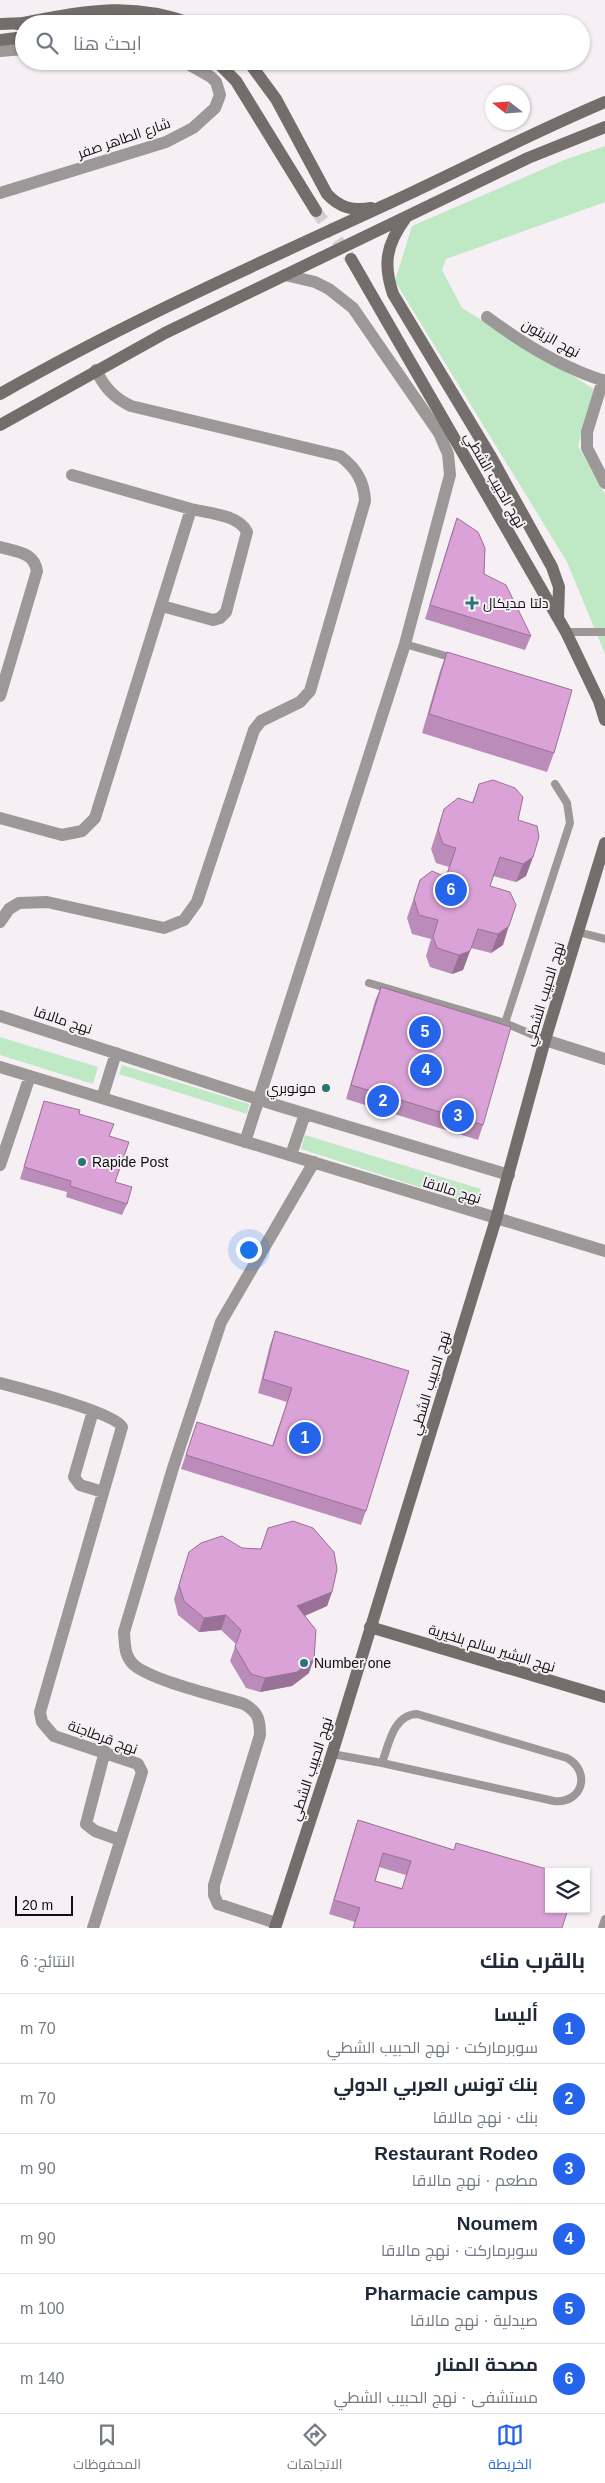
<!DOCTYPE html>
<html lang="ar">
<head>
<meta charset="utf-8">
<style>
	body { margin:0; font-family:Arial,Cairo,sans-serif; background:#f6f6f7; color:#1f2937; direction:rtl }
	.controls { position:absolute; right:15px; bottom:15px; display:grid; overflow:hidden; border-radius:0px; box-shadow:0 1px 4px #0004 }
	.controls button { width:45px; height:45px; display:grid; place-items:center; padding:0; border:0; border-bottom:1px solid #e0e1e3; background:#fff; color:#1f2937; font:25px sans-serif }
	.compass { position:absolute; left:485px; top:85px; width:45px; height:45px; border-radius:50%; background:#fff; box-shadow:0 1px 4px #0004; rotate:287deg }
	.scale { position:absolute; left:15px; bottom:12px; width:58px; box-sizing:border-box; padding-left:5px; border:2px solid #100e10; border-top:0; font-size:14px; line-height:18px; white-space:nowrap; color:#100e10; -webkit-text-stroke:4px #f6f0f5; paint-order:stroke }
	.you { position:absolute; left:248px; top:1249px; width:18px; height:18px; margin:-12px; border:4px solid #fff; border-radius:50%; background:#1a73e8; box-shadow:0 0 0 8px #1a73e833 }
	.badge { display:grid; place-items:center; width:32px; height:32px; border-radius:50%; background:#2563eb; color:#fff; font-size:16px; font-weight:700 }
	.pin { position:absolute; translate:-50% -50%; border:2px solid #fff; box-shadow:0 1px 5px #0006 }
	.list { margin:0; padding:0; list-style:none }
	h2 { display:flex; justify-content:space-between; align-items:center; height:65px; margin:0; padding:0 20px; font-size:21px }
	h2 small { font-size:16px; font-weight:400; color:#747a83 }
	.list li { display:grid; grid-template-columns:32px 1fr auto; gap:15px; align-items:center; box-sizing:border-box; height:70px; padding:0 20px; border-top:1px solid #e0e1e3 }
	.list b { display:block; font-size:19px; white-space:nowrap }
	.list p { margin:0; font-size:16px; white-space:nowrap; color:#747a83 }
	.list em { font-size:16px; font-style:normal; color:#747a83 }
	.icon { flex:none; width:28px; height:28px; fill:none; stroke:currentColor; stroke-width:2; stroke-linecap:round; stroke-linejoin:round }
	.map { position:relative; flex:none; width:605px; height:1928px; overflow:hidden; direction:ltr }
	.search { position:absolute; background:#fff; box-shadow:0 1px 4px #0004; left:15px; right:15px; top:15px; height:55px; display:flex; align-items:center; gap:12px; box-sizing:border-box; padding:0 18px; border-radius:28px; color:#747a83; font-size:19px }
	.sheet { height:485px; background:#fff }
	nav { display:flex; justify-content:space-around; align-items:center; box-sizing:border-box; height:70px; border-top:1px solid #e0e1e3; background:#fff; font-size:14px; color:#747a83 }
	nav a { display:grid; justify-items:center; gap:2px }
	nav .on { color:#2563eb }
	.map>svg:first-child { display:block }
	.green { fill:#bfe8c4 }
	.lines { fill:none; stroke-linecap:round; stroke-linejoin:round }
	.secondary-tunnel { stroke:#d4ced3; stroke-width:12; stroke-dasharray:12 6; stroke-linecap:butt }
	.lane { stroke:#9c9897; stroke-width:8 }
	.street { stroke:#9c9897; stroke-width:12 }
	.secondary { stroke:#736e6c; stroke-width:12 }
	.wall { fill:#bb8bb9; fill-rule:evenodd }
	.shaded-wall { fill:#997196 }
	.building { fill:#daa2d7; stroke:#997196; fill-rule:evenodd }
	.poi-dot { fill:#297477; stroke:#f6f0f5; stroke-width:2 }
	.labels { text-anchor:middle; stroke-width:4; stroke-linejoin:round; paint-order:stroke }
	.street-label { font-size:14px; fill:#100e10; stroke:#f6f0f5 }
	.poi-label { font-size:14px; fill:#100e10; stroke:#f6f0f5; text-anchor:start }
</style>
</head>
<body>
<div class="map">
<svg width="605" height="1928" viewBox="0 0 605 1928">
	<rect width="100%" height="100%" fill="#f6f0f5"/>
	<path class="green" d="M605 146V202L446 259 442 270 462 308 594 389 578 446 605 494V654L567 562 395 281 412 226 564 160Z
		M0 1037 98 1067 93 1084 0 1055Z
		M122 1065 249 1104 247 1114 119 1074Z
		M305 1135 481 1189 475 1205 301 1149Z"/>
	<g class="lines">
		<path class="secondary-tunnel" d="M316 211 351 259"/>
		<path class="lane" d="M566 632H605
			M405 644 453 658
			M578 932 605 939
			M369 983 505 1023 545 1040
			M505 1023 570 823 567 803 555 784
			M417 1714 567 1758C592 1772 582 1804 554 1801L382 1763C389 1744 393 1715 417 1714Z
			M332 1754 382 1763
			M602 1928 605 1919"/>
		<path class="street" d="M0 51 24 49
			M0 193 166 142 193 128 215 108 220 95 216 82 211 77 183 61
			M487 317C522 343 563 368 605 381
			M603 380 587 432V448L605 483
			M0 547C17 552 34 552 37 571L0 696
			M162 606 213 620 220 618 226 612 247 532C239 515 209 513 191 509
			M0 818 62 835 82 831 95 818 191 509 72 475
			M0 922 9 909 19 903 47 902 164 928 184 920 197 902 254 730 261 721 300 702 310 691 365 501C364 481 356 468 340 456L131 406C114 398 104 387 96 370
			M0 1016 276 1105 509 1175
			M545 1040 605 1059
			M0 1067 605 1251
			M102 1098 116 1053
			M245 1142 405 644 450 475 448 454 439 433 353 308 329 289 315 282 285 275
			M291 1155 305 1114
			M0 1165 30 1076
			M0 1383C19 1388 117 1413 122 1427L40 1712 42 1722 54 1736 138 1764 142 1772 93 1928
			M93 1411 74 1477 80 1485 103 1492
			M105 1751 86 1824 95 1831 120 1840
			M276 1923 218 1904 214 1895V1885L260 1735C260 1719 258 1712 244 1704 218 1696 153 1681 134 1665 124 1656 125 1644 124 1632L173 1468 221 1322 314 1162"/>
		<path class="secondary" d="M66 21 118 19 145 24
			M0 24 26 23
			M17 24C82 12 129 0 193 24
			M0 40 24 37
			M216 61 236 81 316 211
			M248 61 276 99 327 194C340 208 353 211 371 208
			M405 219C386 245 383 264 393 294L490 455 552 567 559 587 558 618
			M351 259 566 632 599 701 605 720
			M0 394C124 323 253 266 383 206 457 172 529 134 605 102
			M0 425 165 333 528 158 605 127
			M370 1627 605 1697
			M275 1928 332 1754 496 1219 545 1040 605 843"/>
	</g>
	<path class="wall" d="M457 518 484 574 531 636 525 650 425 619 452 532Z
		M447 652 554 753 547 772 422 733 440 671Z
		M479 784 518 820 533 857 526 876 516 882 493 876 490 886 503 945 491 953 471 948 463 970 452 974 430 967 426 956 431 939 412 934 407 918 420 880 446 876 449 867 436 863 431 849 444 809 472 803Z
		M381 987 483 1125 478 1140 346 1099 375 1001Z
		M44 1101 79 1114 109 1136 115 1182 127 1204 122 1215 66 1197 67 1192 20 1179Z
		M275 1331 366 1511 361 1525 181 1469 197 1422 272 1446 287 1402 258 1393 270 1345Z
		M242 1548 332 1592 327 1606 305 1616 309 1673 292 1686 260 1692 246 1688 230 1661 236 1644 221 1630 199 1632 178 1615 174 1599 189 1552Z
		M358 1820 454 1850 456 1843 562 1928H353L355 1922 329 1914 353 1835ZM379 1867 406 1875 402 1888 375 1881Z"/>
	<path class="shaded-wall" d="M533 857 526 876 516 882 523 864Z
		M509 926 503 945 491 953 498 934Z
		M470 951 463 970 452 974 459 955Z
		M332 1592 327 1606 292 1621 297 1606Z
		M226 1615 221 1630 199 1632 204 1618Z
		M314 1659 309 1673 292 1686 260 1692 265 1678Z"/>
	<path class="building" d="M457 518 478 532 485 548 484 574 506 585 531 636 430 605Z
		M447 652 572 690 554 753 429 714Z
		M493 780 515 788 523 797 518 820 537 826 539 837 533 857 523 864 500 857 490 886 510 892 516 905 509 926 498 934 478 929 470 951 459 955 437 948 433 937 438 920 419 915 414 899 420 880 432 871 446 877 456 848 443 844 438 830 444 809 458 798 473 803 479 784Z
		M381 987 511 1027 483 1125 351 1085Z
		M44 1101 80 1110 79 1114 114 1124 109 1136 129 1142 115 1182 132 1187 127 1204 70 1186 71 1181 24 1167Z
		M275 1331 409 1371 366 1511 186 1455 197 1422 273 1446 292 1388 263 1379Z
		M293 1521 313 1528 334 1552 337 1569 332 1592 297 1606 316 1630 314 1659 297 1672 265 1678 251 1674 235 1647 241 1630 226 1615 204 1618 184 1601 179 1585 189 1552 201 1543 222 1536 242 1548 261 1549 268 1528Z
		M358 1820 454 1850 456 1843 557 1872H549V1909H568L562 1928H353L360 1908 334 1900ZM383 1853 411 1861 402 1889 375 1881Z"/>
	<g class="poi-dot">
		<path d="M469.5 595.5h5v5h5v5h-5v5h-5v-5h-5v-5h5z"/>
		<circle cx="326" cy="1088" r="5"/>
		<circle cx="82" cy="1162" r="5"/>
		<circle cx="304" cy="1663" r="5"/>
	</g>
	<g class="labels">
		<g class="street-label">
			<text transform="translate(124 138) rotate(-19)" y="5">شارع الطاهر صفر</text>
			<text transform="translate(551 338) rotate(29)" y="5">نهج الزيتون</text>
			<text transform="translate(495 480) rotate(60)" y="5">نهج الحبيب الشطي</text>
			<text transform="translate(544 994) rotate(-73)" y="5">نهج الحبيب الشطي</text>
			<text transform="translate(63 1020) rotate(18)" y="5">نهج مالاقا</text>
			<text transform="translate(452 1190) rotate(17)" y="5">نهج مالاقا</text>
			<text transform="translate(430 1383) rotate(-73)" y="5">نهج الحبيب الشطي</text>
			<text transform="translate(492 1648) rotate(17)" y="5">نهج البشير سالم بلخيرية</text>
			<text transform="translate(103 1737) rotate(20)" y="5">نهج قرطاجنة</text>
			<text transform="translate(311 1769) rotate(-72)" y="5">نهج الحبيب الشطي</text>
		</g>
		<g class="poi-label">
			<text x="483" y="608">دلتا مديكال</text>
			<text x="316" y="1093" text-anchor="end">مونوبري</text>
			<text x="92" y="1167">Rapide Post</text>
			<text x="314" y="1668">Number one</text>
		</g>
	</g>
</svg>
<div class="controls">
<button><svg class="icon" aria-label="layers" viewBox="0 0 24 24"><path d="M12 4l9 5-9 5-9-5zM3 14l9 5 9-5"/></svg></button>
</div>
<svg class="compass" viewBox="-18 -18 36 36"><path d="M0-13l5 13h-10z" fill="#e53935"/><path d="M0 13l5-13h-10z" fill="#747a83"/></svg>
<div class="scale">20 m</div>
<div class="you"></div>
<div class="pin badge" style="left:305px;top:1438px">1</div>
<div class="pin badge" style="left:383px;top:1101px">2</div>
<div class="pin badge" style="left:458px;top:1116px">3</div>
<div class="pin badge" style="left:426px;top:1070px">4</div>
<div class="pin badge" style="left:425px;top:1032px">5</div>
<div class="pin badge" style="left:451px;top:890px">6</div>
<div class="search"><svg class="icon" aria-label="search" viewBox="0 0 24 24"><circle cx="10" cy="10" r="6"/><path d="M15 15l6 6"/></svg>ابحث هنا</div>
</div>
<section class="sheet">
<h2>بالقرب منك<small>النتائج: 6</small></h2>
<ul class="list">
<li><span class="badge">1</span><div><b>أليسا</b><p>سوبرماركت · نهج الحبيب الشطي</p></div><em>70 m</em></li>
<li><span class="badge">2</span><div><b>بنك تونس العربي الدولي</b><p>بنك · نهج مالاقا</p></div><em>70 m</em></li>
<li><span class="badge">3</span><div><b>Restaurant Rodeo</b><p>مطعم · نهج مالاقا</p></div><em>90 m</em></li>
<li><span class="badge">4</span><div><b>Noumem</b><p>سوبرماركت · نهج مالاقا</p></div><em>90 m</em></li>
<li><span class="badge">5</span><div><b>Pharmacie campus</b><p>صيدلية · نهج مالاقا</p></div><em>100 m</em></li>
<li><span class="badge">6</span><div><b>مصحة المنار</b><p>مستشفى · نهج الحبيب الشطي</p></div><em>140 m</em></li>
</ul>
</section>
<nav>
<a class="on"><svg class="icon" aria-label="map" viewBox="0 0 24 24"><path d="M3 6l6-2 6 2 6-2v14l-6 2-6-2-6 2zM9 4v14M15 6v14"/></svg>الخريطة</a>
<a><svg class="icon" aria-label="directions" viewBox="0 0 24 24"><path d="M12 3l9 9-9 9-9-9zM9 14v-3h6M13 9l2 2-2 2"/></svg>الاتجاهات</a>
<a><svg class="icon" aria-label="saved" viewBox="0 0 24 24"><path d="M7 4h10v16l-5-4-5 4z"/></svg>المحفوظات</a>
</nav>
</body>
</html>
